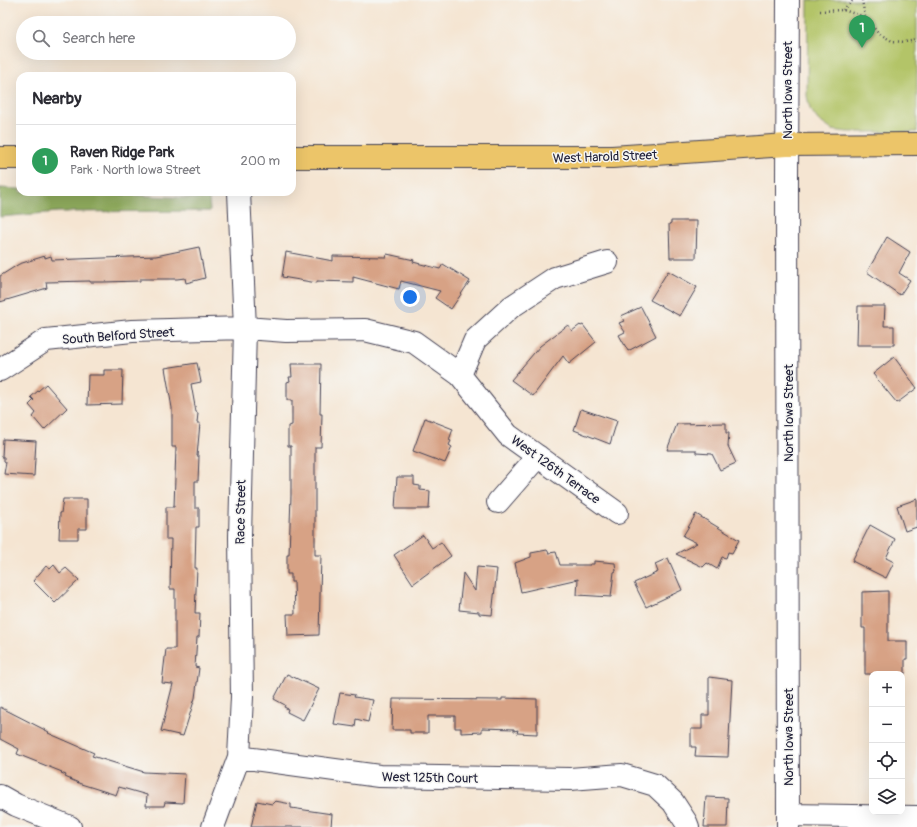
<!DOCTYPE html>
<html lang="en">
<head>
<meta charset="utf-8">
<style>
	body { margin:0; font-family:Pangolin,sans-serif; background:#f2f2f3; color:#2b2b33 }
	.controls { position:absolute; right:12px; bottom:12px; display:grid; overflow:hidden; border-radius:8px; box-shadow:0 4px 16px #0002 }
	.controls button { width:36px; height:36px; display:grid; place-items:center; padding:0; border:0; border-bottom:1px solid #e1e1e2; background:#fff; color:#2b2b33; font:20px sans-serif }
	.you { position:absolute; left:410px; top:297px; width:14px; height:14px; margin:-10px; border:3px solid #fff; border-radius:50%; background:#1a73e8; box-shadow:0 0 0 6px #1a73e833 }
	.badge { display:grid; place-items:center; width:26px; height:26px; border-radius:50%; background:#c8321e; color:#fff; font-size:13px; font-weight:700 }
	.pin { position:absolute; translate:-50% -33px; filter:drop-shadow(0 1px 2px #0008) }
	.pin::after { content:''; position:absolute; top:21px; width:14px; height:12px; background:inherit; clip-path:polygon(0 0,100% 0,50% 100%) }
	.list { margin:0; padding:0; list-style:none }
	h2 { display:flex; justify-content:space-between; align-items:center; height:52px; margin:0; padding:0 16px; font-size:17px }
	h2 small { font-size:13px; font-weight:400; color:#7c7c81 }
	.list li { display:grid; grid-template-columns:26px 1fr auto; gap:12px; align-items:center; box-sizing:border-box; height:72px; padding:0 16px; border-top:1px solid #e1e1e2 }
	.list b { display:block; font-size:15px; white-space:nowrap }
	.list p { margin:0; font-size:13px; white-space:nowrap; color:#7c7c81 }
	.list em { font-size:13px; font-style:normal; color:#7c7c81 }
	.icon { flex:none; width:22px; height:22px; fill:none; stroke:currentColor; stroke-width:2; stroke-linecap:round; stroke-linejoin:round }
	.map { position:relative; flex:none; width:917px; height:827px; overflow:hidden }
	.search { position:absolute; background:#fff; box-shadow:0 4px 16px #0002; left:16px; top:16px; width:280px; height:44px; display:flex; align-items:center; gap:10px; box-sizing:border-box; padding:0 14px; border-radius:22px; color:#7c7c81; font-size:15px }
	.panel { position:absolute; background:#fff; box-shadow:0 4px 16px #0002; left:16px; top:72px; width:280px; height:124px; border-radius:12px }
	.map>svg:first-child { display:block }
	.green { fill:#b3c467; stroke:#6a7351 }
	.forest { fill:#8eaa5c; stroke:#58664c }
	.building { fill:#d7a285 }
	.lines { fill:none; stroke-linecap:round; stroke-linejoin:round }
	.minor-casing { stroke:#423f52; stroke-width:24 }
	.major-casing { stroke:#423f52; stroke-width:24 }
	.path { stroke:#423f52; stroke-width:2.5; stroke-dasharray:1 3; stroke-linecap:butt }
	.minor { stroke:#fff; stroke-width:22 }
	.major { stroke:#ecc569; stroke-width:22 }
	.labels { text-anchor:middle; stroke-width:3; stroke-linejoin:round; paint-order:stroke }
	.street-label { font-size:13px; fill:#22223b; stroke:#f6f6f2 }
</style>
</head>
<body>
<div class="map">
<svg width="917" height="827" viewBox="0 0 917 827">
	<rect width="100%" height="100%" fill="#f6f6f2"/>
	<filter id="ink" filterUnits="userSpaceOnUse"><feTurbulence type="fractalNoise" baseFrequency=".025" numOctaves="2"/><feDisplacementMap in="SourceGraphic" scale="8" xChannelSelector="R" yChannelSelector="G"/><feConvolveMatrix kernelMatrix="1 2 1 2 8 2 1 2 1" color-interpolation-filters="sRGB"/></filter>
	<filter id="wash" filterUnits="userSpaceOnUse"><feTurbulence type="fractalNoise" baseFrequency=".012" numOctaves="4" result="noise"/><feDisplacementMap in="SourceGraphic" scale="16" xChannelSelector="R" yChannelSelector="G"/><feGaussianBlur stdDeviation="0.9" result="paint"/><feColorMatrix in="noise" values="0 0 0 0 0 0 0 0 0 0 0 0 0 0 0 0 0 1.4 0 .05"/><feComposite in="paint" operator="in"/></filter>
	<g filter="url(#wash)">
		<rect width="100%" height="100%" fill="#f5e5d2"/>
		<path class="green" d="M808 0H917V132H848L832 130 818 120 810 109 807 96Z"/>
		<path class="forest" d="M0 188 20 189V192H71L209 199 210 211 58 212 0 217Z"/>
		<g id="blocks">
			<path class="building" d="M671 221H697L696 258H670L669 224 671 223Z
				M887 237 910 252 899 273 910 280 900 295 867 272Z
				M199 247 205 278 186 283 185 278 177 279H140V281L103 282H90V281L46 282 47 288 0 302V276L19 264 45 256V258L51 256 52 260 156 256Z
				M286 252 333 261V256L386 257 387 254 414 260 413 262 440 269 443 264 470 281 451 309 435 298 440 291 401 281 399 289 353 277V282L317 281V283L282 277Z
				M668 271 697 287 680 316 650 300Z
				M858 306H885L884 326H894V345H857Z
				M641 307 656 336 628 351 619 335 625 332 619 323 624 321 621 316Z
				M568 325 572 331 580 325 581 326 583 325 596 342 569 364 563 356 533 396 511 380 540 346Z
				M894 357 917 388 897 403 873 374Z
				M197 363 201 382 191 384 196 412 198 413 197 423H200L197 456H199L198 481H195V508H199V527H196L195 568H197L195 613H200L199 637H197L195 667 199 668 195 698 183 736 161 731 173 684 162 683 166 649H175V589H170L171 539H166V507H174L176 447H172V408L165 368Z
				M291 364H321L320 414H322L321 447H315V555H321L319 635 288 636 287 614H295L294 582H291V574H287V555H289L291 495V446H288V426L292 425V400H287V382L290 381 289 377H292Z
				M104 370H123L122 404 87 405 88 375H104Z
				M46 384 67 408 44 430 33 417 36 413 29 405 34 400 31 397Z
				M581 409 617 421 610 444 574 430Z
				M425 418 453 429 449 440 451 441 449 445 452 447 445 463 413 451Z
				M726 423V433H729L728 446 736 463 720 470 712 454 696 453V450H667L677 424Z
				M3 439 36 441 34 476 4 474 6 462 4 461V457H2Z
				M397 477H414V485L420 486V490L430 491 429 509H395Z
				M63 499H87V529H78V539H59L60 513H61Z
				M917 499V527L905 531 897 506Z
				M696 514 739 540 732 553 728 552 726 558 722 557 717 569 707 563 703 567 676 554 697 543 683 536Z
				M870 525 895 539 886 558 894 562 886 578 852 561Z
				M423 535 432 548 441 542 451 556 413 584 394 555Z
				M547 550 549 553 556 552 560 565H590V564H594V561L615 563 616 571 614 572 611 597 577 595 578 579 521 592 515 563 531 557V553Z
				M668 558 682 590 646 607 634 583 658 572 655 564Z
				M54 565 60 573 66 568 79 580 55 603 33 581 46 566 50 569Z
				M477 567 497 569 492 615 479 614V612L459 610 463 573 475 591Z
				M888 591V641H907V659H905V674H865V628H862V592Z
				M287 674 319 689 303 720 287 712 288 709 284 707 285 705 274 699Z
				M709 677 732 680 728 757 695 756 696 747H691V729H702V715H709Z
				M340 693 355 695 354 697 373 700 368 722 356 719 355 727 334 724Z
				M502 698 537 699V734L517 733 518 730 514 731V729L482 728V732L461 733V728H455V716H428V733H410V730H392L393 699 502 700Z
				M0 707 49 732 48 733 94 753 92 756 144 772 185 774 183 803 165 802 164 806H146L147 795 119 787 116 795 81 784 65 777 66 775 61 773 62 772 17 754 19 749 0 739Z
				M706 797 728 798 727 827H704Z
				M257 801 272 804 275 801 291 804V808L332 814 331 827H251Z"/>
		</g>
	</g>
	<g filter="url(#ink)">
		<use href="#blocks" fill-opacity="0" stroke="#423f52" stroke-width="1"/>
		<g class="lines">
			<defs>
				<path id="minor" d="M788 0 787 176 788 827
					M0 370 46 340 132 331 245 328 286 331 365 330 414 342 460 375 508 435 617 513
					M460 375 475 340 511 307 555 278 607 262
					M498 502 538 456
					M239 757 379 776 570 779 622 775 655 785 673 802 686 822 688 827
					M0 796 16 805 70 827
					M788 815 917 817
					M213 827 239 757 242 697 240 537 245 328 239 192"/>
				<path id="major" d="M292 157H612L787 145 917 144
					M0 158H20"/>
			</defs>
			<use href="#minor" class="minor-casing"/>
			<use href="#major" class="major-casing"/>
			<path class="path" d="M862 0 865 17 878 33 892 41 905 42 917 40
				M843 10 853 0
				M820 11 843 10 865 17"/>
			<use href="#minor" class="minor"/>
			<use href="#major" class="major"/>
		</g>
	</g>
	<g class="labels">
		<g class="street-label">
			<text transform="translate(787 90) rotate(-90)" y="5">North Iowa Street</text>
			<text transform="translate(605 156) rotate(-2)" y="5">West Harold Street</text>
			<text transform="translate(118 335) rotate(-4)" y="5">South Belford Street</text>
			<text transform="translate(788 413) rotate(-90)" y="5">North Iowa Street</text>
			<text transform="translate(556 469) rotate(36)" y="5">West 126th Terrace</text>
			<text transform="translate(240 512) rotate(-89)" y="5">Race Street</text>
			<text transform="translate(788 737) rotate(-90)" y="5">North Iowa Street</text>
			<text transform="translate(430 777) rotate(1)" y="5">West 125th Court</text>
		</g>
	</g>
</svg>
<div class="controls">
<button>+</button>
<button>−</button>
<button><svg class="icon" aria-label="locate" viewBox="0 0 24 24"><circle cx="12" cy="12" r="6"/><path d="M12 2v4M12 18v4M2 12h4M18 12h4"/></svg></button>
<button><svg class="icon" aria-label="layers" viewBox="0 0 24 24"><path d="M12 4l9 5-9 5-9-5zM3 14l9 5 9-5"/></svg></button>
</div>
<div class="you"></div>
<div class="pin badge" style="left:862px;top:48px;background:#2e9e5b">1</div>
<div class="search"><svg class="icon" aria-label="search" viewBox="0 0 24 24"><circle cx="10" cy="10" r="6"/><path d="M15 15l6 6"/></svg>Search here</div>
<section class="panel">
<h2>Nearby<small></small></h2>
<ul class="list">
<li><span class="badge" style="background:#2e9e5b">1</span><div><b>Raven Ridge Park</b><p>Park · North Iowa Street</p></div><em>200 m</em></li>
</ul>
</section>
</div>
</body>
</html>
